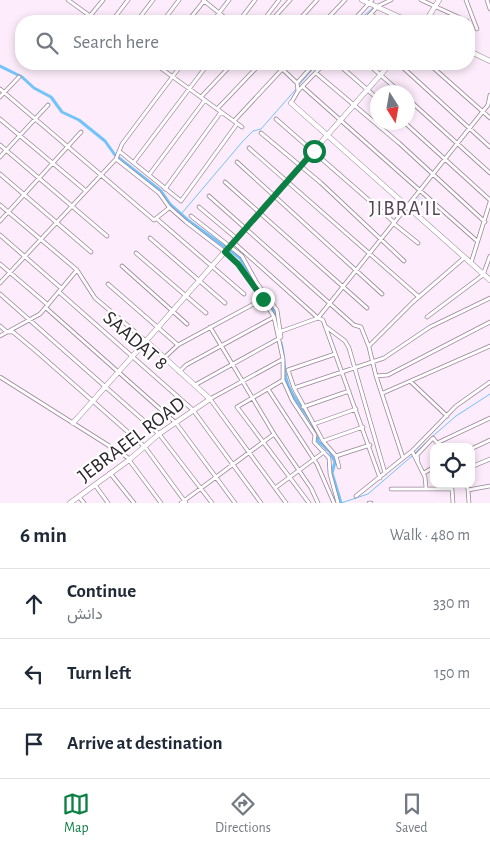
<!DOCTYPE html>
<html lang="en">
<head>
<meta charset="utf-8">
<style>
	body { margin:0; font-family:"Alegreya Sans",Vazirmatn,sans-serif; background:#f2f2f3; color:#1f2937 }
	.controls { position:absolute; right:15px; bottom:15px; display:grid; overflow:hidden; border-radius:10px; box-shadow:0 2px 8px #0003 }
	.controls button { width:45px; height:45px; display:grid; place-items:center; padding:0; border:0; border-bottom:1px solid #e0e1e3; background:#fff; color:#1f2937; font:25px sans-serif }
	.compass { position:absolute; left:370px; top:85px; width:45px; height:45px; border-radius:50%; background:#fff; box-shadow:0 2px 8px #0003; rotate:169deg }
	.stop { position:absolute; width:15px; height:15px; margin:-11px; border:4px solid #0b8043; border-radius:50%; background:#fff }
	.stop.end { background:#0b8043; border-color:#fff; box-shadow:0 1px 5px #0008 }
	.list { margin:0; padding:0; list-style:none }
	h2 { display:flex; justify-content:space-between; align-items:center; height:65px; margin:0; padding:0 20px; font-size:21px }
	h2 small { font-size:16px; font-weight:400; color:#747a83 }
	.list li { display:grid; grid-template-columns:32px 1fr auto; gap:15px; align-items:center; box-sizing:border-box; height:70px; padding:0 20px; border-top:1px solid #e0e1e3 }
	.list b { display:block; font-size:19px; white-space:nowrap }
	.list p { margin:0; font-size:16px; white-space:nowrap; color:#747a83 }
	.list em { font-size:16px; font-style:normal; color:#747a83 }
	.icon { flex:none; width:28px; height:28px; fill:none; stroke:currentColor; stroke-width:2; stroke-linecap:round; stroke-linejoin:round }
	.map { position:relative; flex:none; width:490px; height:503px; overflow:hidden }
	.search { position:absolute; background:#fff; box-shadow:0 2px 8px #0003; left:15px; right:15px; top:15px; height:55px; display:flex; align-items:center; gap:12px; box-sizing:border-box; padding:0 18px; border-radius:20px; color:#747a83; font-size:19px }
	.sheet { height:275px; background:#fff }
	nav { display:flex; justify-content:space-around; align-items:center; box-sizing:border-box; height:70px; border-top:1px solid #e0e1e3; background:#fff; font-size:14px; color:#747a83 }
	nav a { display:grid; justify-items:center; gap:2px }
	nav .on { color:#0b8043 }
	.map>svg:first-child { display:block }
	.medical { fill:#ece4f9 }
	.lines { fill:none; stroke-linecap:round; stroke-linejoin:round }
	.stream { stroke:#72c3fa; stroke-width:1 }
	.canal { stroke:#72c3fa; stroke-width:3 }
	.street-casing { stroke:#998597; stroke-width:4.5 }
	.secondary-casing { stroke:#998597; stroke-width:5.5 }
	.street { stroke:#fff; stroke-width:3 }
	.secondary { stroke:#fff; stroke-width:4.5 }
	.route { stroke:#0b8043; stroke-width:6 }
	.labels { text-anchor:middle; stroke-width:4.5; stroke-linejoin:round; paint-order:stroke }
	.street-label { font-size:20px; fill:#2d252c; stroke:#fff }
	.neighbourhood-label { font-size:21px; letter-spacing:1px; fill:#574555; stroke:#fff }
</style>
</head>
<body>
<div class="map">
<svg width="490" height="503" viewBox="0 0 490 503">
	<rect width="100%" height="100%" fill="#fdecfb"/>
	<path class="medical" d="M419 195 427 202 418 213 410 206Z"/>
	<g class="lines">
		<path class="stream" d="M358 21 374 7
			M299 85 317 64
			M182 213 243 141 253 131 261 129 297 88
			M433 436 456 416 490 394
			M415 453 430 439
			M341 503 368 494 412 456"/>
		<path class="canal" d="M0 66 22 77 34 88 51 97 62 112 79 120 105 141 115 155 161 191 170 204 189 221 240 258 255 285 273 308 277 322
			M281 343C284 355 284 366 286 378 291 402 316 418 318 441L330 452 335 462 332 473 341 503"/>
		<defs>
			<path id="street" d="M68 0 97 21
				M203 0 229 21
				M421 0 467 21
				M466 0 477 29
				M487 0 490 9
				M371 14 380 21
				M90 16 103 0
				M112 21 128 0
				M137 21 153 0
				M163 21 179 0
				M188 21 204 1
				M213 21 229 0
				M239 21 255 0
				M263 21 279 0
				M271 21 290 0
				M298 21 317 0
				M325 21 345 0
				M353 21 372 0
				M364 21 378 6 391 0
				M155 64 242 127
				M277 64 297 83 298 91
				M338 64 378 99
				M368 64 400 92
				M399 64 490 147
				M429 64 490 118
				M316 73 399 143 485 222
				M297 83 314 64
				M303 87 477 241
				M0 89 154 220 169 208
				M0 97 19 77
				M201 97 232 64
				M408 99 490 173
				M291 103 298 91 324 64
				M217 109 260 64
				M0 119 86 191
				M276 119 394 222
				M234 121 287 64
				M404 122 490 200
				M261 133 321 183 404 261
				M0 145 107 236
				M249 148 419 297
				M119 151 181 201 237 124
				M0 157 48 105
				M116 159 159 193 169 207 186 222 225 252 238 264 263 299 274 317 283 359V380L292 400 315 435 314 442 329 458 330 474 338 503
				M134 162 208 64
				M237 162 382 294
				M0 174 91 252
				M149 175 205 100
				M225 182 367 308
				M165 189 221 112
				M209 196 354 325 361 327 369 347 376 376 403 458
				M0 205 77 270 95 298 146 341
				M199 207 236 238
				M191 216 242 256 257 283 277 310 281 337 278 339 195 385
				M157 219 244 294
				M0 221 81 132
				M393 223 418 243
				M0 235 61 288
				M150 238 225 303
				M233 242 318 318 323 320 380 478
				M136 253 206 313
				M471 263 490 202
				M0 264 48 305
				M122 266 187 324
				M0 283 116 159 122 144 182 64
				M108 284 178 345
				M59 292 193 410 261 503
				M0 294 159 434 212 503
				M46 308 176 423 235 503
				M427 317 483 275 490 256
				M0 326 7 332H13L37 352 145 447 186 503
				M325 326 345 341 349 348 385 473
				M210 327 274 434 311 488 318 503
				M282 331 318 318 488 105 490 95
				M0 336 40 314 77 270
				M369 346 413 302 464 258
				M164 358 178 345 263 299
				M283 359 210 399 286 503
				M179 372 186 365 274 317
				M376 376 388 375 490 322
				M0 377 130 459
				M283 380 237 407 309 503
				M411 382 447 416
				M294 388 288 370 335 354
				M268 389 317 464 334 503
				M383 393 490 346
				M303 407 349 391
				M314 424 356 409
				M323 441 363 427
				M471 449 490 440
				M412 451 425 477 426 488
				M336 456 370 445
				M129 460 161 503
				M418 462 417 455 433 438 437 443 490 418
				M339 467 336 456 323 441 294 388 384 358 430 327 490 298
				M471 467 490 459
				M110 473 134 503
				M424 473 434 467
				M467 484 468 490
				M95 485 108 503
				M275 488 324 452
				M391 489H452L453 503
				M356 496 412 451 456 406 490 382
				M79 497 84 503
				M181 503 274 434
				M369 503H371
				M469 503 468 490 490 486"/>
			<path id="secondary" d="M362 0 408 21
				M426 21 439 0
				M469 51 490 61
				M291 103 490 280
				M73 423 146 341
				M70 503 129 460 159 434 210 399 146 341 390 64"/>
		</defs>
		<use href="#street" class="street-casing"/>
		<use href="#secondary" class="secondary-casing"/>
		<use href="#street" class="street"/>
		<use href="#secondary" class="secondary"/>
	</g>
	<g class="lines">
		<path class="route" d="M263 299 238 264 225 252 314 151"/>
	</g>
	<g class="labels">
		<g class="street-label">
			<text transform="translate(136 340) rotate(41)" y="7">SAADAT 8</text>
			<text transform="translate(131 439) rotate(-37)" y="7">JEBRAEEL ROAD</text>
		</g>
		<g class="neighbourhood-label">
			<text x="405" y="215">JIBRA'IL</text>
		</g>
	</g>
</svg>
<div class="controls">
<button><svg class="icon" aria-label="locate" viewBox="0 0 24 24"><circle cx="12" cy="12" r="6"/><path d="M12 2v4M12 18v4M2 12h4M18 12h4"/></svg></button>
</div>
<svg class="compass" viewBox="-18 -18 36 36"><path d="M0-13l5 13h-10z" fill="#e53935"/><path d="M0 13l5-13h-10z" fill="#747a83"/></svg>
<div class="stop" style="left:314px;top:151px"></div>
<div class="stop end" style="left:263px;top:299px"></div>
<div class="search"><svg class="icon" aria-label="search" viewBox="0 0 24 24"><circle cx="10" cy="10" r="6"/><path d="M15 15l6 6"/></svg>Search here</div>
</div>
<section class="sheet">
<h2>6 min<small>Walk · 480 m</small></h2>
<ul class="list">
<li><svg class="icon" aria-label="ahead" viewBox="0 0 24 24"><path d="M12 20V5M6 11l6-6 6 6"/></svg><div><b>Continue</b><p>دانش</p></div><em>330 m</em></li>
<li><svg class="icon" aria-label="left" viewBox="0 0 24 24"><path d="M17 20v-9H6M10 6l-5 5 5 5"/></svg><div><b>Turn left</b></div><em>150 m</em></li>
<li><svg class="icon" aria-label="arrive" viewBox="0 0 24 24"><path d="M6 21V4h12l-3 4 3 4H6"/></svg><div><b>Arrive at destination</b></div></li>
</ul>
</section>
<nav>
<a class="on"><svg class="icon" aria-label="map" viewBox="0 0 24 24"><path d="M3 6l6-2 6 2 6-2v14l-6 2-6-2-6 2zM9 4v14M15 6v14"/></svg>Map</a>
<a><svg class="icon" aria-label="directions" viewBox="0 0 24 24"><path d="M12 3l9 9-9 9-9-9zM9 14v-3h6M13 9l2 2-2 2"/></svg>Directions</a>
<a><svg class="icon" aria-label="saved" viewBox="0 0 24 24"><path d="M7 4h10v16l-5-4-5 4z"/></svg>Saved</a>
</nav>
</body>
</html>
